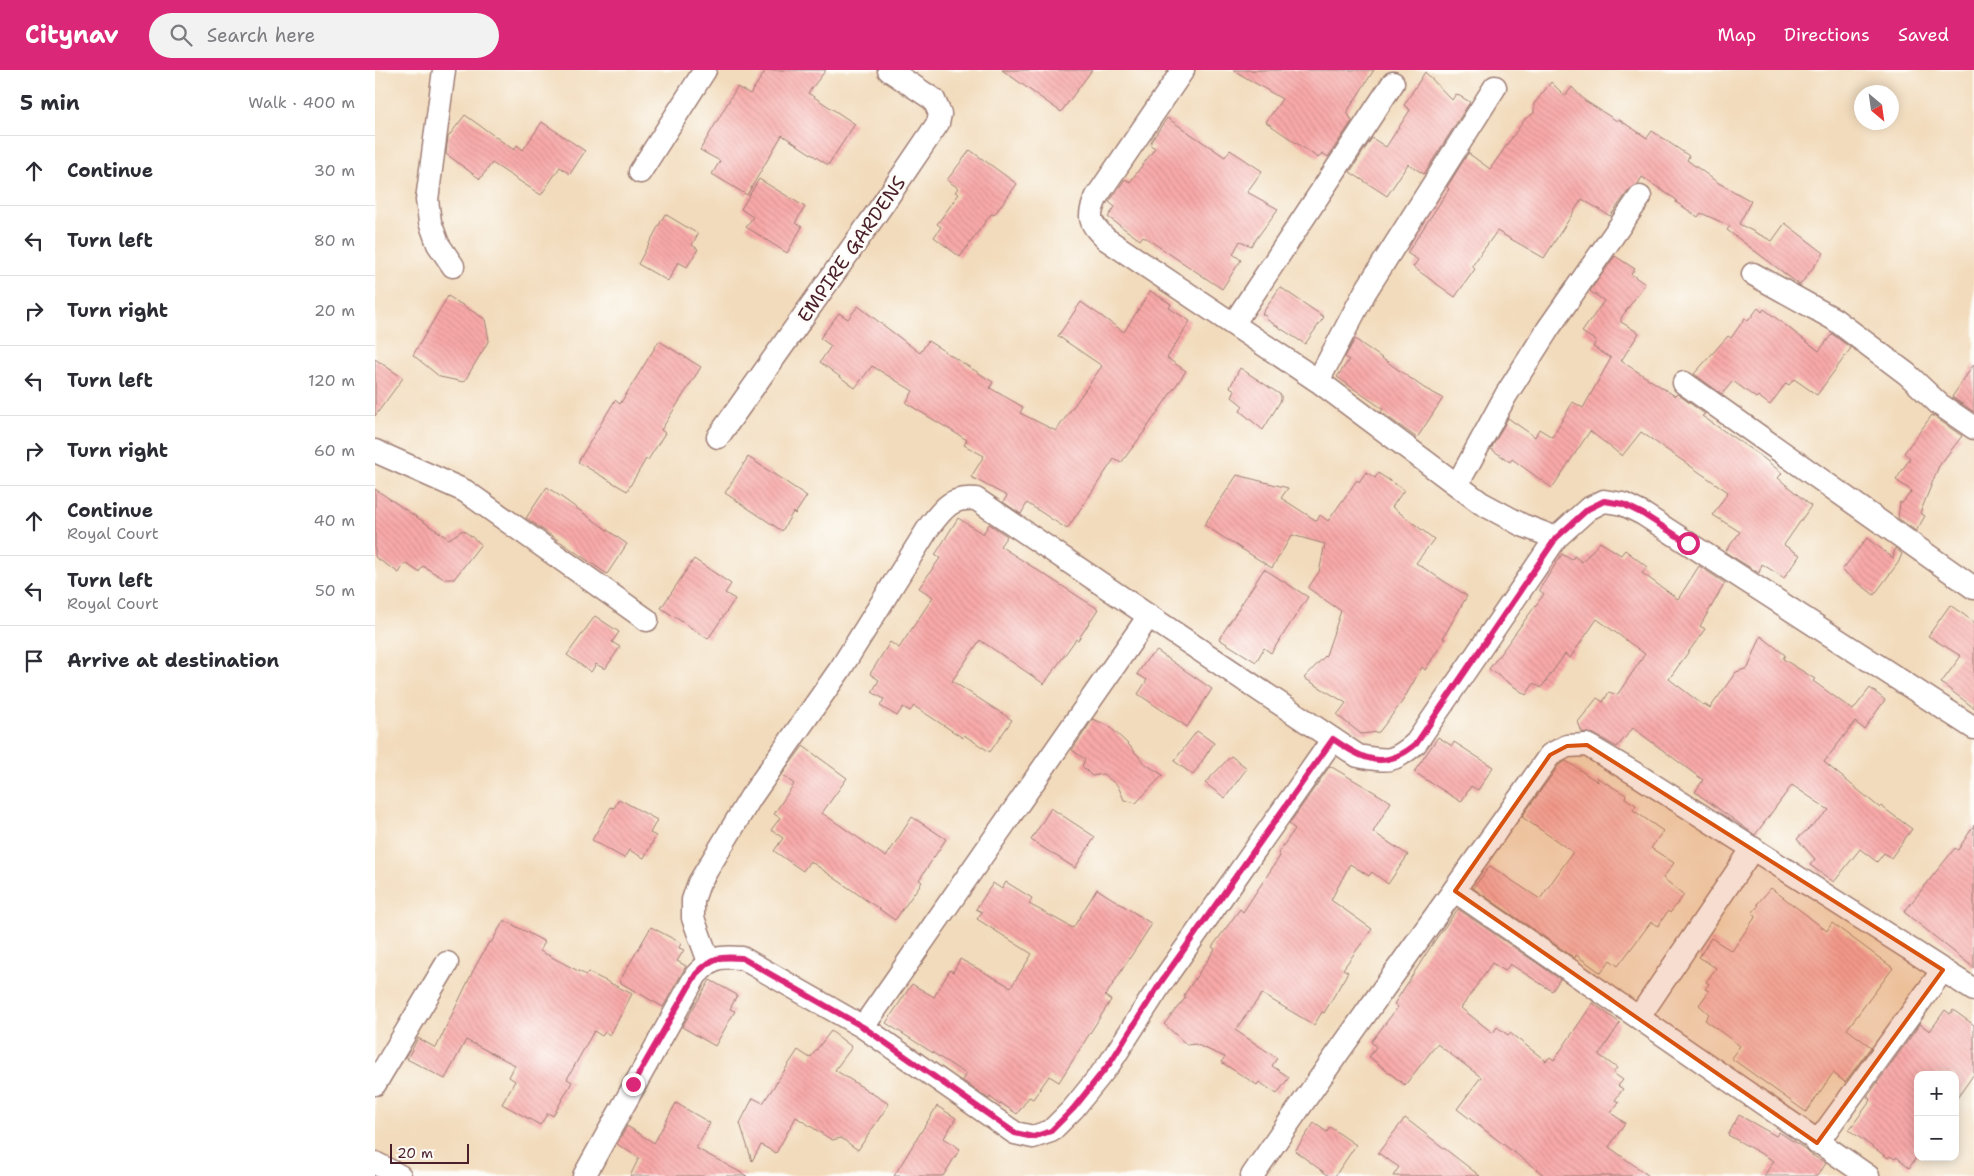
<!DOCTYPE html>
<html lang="en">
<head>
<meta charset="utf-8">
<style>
	body { margin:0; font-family:"Shantell Sans",sans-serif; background:#f2f2f3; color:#2b2b33 }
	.controls { position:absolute; right:15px; bottom:15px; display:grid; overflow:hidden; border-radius:10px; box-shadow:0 2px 12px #0003 }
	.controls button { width:45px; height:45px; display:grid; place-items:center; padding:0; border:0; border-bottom:1px solid #e1e1e2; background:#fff; color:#2b2b33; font:25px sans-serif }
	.compass { position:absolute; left:1479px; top:15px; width:45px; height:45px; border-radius:50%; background:#fff; box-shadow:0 2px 12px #0003; rotate:151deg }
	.scale { position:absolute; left:15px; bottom:12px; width:79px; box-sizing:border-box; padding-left:5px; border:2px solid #4a1f2b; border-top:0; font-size:14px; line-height:18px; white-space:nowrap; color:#4a1f2b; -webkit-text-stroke:4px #fdfcf7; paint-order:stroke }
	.stop { position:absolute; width:15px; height:15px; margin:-11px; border:4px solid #db2777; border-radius:50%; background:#fff }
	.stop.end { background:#db2777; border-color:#fff; box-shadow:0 1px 5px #0008 }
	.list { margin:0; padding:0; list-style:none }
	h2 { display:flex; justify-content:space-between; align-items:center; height:65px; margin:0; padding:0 20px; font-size:21px }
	h2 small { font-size:16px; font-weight:400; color:#7c7c81 }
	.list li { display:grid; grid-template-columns:32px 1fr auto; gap:15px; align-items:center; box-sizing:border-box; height:70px; padding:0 20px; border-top:1px solid #e1e1e2 }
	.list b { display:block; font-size:19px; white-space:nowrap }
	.list p { margin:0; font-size:16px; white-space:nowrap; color:#7c7c81 }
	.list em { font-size:16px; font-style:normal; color:#7c7c81 }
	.icon { flex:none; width:28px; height:28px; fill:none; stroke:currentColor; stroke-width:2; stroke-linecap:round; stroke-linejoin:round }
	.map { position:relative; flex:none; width:1599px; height:1106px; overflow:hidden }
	header { display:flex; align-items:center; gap:30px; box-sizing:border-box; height:70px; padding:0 25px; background:#db2777; color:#fff }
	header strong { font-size:24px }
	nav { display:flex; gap:28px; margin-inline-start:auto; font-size:18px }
	.search { width:350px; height:45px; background:#f2f2f3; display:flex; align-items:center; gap:12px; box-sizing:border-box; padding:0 18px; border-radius:28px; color:#7c7c81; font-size:19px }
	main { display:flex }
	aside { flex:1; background:#fff }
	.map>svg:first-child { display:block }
	.building { fill:url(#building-back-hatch) }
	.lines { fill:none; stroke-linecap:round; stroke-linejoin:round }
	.street-casing { stroke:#9e7d74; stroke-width:25 }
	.street { stroke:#fff; stroke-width:22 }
	.route { stroke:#db2777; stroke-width:6 }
	.marked { fill:#d8530f; fill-opacity:0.2; stroke:#d8530f; stroke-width:4; stroke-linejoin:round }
	.labels { text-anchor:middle; stroke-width:5; stroke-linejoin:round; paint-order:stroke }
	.street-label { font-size:19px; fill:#4a1f2b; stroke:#fdfcf7 }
</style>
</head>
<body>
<header>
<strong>Citynav</strong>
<div class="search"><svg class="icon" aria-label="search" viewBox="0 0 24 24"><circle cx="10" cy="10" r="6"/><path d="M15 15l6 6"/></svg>Search here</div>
<nav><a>Map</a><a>Directions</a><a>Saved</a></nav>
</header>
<main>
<aside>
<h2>5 min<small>Walk · 400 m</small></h2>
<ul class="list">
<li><svg class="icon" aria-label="ahead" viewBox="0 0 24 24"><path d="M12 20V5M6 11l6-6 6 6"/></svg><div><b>Continue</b></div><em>30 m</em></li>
<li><svg class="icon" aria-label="left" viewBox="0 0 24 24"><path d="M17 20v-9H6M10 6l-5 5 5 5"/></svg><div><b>Turn left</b></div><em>80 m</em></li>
<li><svg class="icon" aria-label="right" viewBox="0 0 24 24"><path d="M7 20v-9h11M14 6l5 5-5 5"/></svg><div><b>Turn right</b></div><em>20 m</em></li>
<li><svg class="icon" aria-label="left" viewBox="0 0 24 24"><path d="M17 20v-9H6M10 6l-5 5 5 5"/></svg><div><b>Turn left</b></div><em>120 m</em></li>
<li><svg class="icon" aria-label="right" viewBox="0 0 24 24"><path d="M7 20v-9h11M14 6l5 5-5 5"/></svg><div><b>Turn right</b></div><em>60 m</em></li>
<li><svg class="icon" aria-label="ahead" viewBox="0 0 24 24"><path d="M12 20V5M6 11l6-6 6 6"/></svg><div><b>Continue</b><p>Royal Court</p></div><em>40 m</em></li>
<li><svg class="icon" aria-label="left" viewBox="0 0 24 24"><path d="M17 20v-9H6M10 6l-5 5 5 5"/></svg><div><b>Turn left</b><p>Royal Court</p></div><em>50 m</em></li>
<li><svg class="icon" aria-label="arrive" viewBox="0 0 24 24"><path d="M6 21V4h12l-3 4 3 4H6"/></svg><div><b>Arrive at destination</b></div></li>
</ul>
</aside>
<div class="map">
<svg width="1599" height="1106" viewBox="0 0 1599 1106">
	<defs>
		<pattern id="building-back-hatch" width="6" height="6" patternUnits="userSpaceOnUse" patternTransform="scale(1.25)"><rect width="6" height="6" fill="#f8a9a8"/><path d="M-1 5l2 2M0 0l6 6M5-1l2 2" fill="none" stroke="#d69191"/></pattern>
	</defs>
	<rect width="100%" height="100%" fill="#fdfcf7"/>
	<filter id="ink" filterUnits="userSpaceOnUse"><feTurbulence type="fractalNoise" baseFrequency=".02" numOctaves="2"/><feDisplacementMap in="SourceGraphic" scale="10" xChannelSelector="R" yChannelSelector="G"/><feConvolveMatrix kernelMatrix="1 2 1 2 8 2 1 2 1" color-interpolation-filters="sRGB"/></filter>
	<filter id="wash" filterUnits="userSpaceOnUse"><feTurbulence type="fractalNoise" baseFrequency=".0096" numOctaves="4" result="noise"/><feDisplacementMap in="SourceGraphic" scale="20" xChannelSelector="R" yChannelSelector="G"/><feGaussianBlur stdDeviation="1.12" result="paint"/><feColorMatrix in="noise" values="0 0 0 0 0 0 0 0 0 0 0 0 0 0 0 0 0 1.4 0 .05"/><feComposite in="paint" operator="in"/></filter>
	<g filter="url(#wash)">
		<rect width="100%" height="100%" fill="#f2dbbc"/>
		<g id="blocks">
			<path class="building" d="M391 0H451L433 23 480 54 453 95 407 65 372 125 337 104 345 91 325 80 362 17 375 24Z
				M627 0H717L686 42Z
				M858 0H999L972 42 977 51 953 87 947 83 943 88 891 52 907 29Z
				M1050 2 1077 30 1081 24 1095 32 1049 104 1033 94 1012 126 975 102 997 68 1011 77 1035 40 1029 35Z
				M1176 12 1190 26 1197 17 1209 30 1242 51 1243 49 1272 68 1277 61 1314 86 1312 90 1342 112 1376 131 1364 154 1397 171 1410 153 1449 183 1425 215 1352 160 1355 156 1326 143 1323 147 1301 132 1302 130 1267 107 1263 114 1254 120 1235 146 1207 129 1169 188 1122 161 1097 196 1100 199 1080 227 1038 197 1043 190 1032 183 1074 119 1072 117 1093 83 1115 99 1150 49 1159 43V34Z
				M90 45 139 80 142 75 148 80 167 52 210 81 195 104 185 97 166 125 117 93 105 109 71 84 73 67Z
				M792 48 850 87 855 80 887 101 872 122 903 139 876 176 865 171 858 184 866 190 847 219 768 166 765 170 733 147 740 137 734 132 750 109 755 112 780 78 775 75 777 70Z
				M595 80 642 114 619 145 616 144 585 187 559 167 566 157 562 154 584 124 580 122 583 118 572 110Z
				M384 109 430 137 420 153 427 157 412 183 371 157 378 147 366 139Z
				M290 144 323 164 317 175 323 179 312 197 303 192 293 211 263 194Z
				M1240 186 1260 199 1256 204 1270 214 1246 248V252L1264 263 1246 291 1300 326 1302 324 1330 344 1327 346 1387 387 1407 403 1403 408 1436 436 1409 475 1425 485 1409 508 1387 494 1384 503 1350 482 1365 462 1338 445 1353 422 1266 362 1247 386 1215 361 1177 418 1137 389 1135 392 1116 379 1133 348 1160 367 1164 359 1177 367 1198 332 1208 338 1236 288 1218 277 1221 271 1207 262 1229 231 1215 221Z
				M905 217 949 247 930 274 891 249 892 247 887 244Z
				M775 221 796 234 794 238 815 251 792 288 811 301 769 362 746 393 739 389 692 459 652 433 646 444 628 432 632 426 596 407 609 386 589 375 592 370 531 333 538 321 497 296 480 318 445 292 456 276 445 268 464 243 473 249 483 236 545 283 553 271 618 312 615 318 648 337 645 343 681 361 727 296 683 266 706 232 749 262Z
				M73 226 110 249 114 270 89 312 65 307 38 285Z
				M1383 238 1387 242 1389 239 1444 281 1457 264 1476 278 1442 325 1419 309 1414 315 1411 313 1395 335 1383 326 1381 328 1358 311 1347 324 1319 304 1353 266 1356 268 1370 248 1373 251Z
				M980 269 1049 318 1068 328 1042 368 1006 342 1008 339 962 307 974 290 970 287Z
				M284 271 326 297 286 360 290 363 273 390 271 389 252 421 203 392 240 330 245 334Z
				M0 289 28 308 0 346Z
				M1599 294V342L1577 327Z
				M865 298 906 325V330L888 360 865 341 868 336 857 327 860 320 855 317Z
				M1557 345 1587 366 1564 396 1545 443 1550 446 1541 461 1523 448 1525 432 1527 433 1537 421 1521 410 1535 388 1529 383Z
				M373 387 432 426 420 444 418 442 407 461 350 423Z
				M991 402 1000 408 1003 403 1029 420 1017 437 1059 469 1041 493 1092 526 1068 568 1070 569 1050 600 1047 597 1027 632 1004 662 986 664 962 645 971 633 929 608 951 585 966 541 933 518 944 502 950 474 917 465 897 498 829 455 862 405 913 418 906 428 942 451 945 445 953 451 982 410 984 412Z
				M172 417 252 474 232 504 151 448Z
				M0 419 74 469 88 460 106 474 79 509H69L48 496 44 502 30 493 24 503 0 487Z
				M583 448 608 464 614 454 632 466 625 476 723 539 703 570 701 569 669 614 605 570 577 611 637 650 615 682 589 665 588 668 539 636 535 641 528 637 522 646 505 636 509 629 497 622 504 610 495 604 515 572 524 578 558 527 544 518 565 488 560 485Z
				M1492 468 1518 488 1520 478 1527 484 1523 493 1499 525 1467 500Z
				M1225 472 1246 485 1250 480 1272 497 1267 503 1303 529 1324 496 1350 513 1325 556 1330 559 1294 609 1328 635 1329 634 1335 638 1361 602 1373 598 1386 566 1410 585 1408 589 1440 609 1438 611 1478 640 1495 618 1510 630 1489 659 1480 652 1449 692 1505 738 1506 736 1537 759 1516 788 1509 783 1502 792 1485 779 1459 812 1435 795 1440 789 1422 769 1454 740 1417 715 1380 765 1320 722 1328 710 1258 658 1242 677 1219 664 1207 662 1203 652 1222 628 1228 632 1234 622 1242 625 1270 584 1222 549 1195 588 1190 584 1166 618 1159 613 1151 625 1114 599 1169 524 1164 520 1187 484 1197 490 1199 486 1207 492Z
				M319 489 356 514 350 523 360 529 333 569 286 538Z
				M889 499 933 527 896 583 889 578 881 592 844 569Z
				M1575 535 1599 552V638L1566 613 1586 586 1553 566Z
				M220 546 244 562 237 572 245 577 230 599 221 594 216 602 192 585Z
				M782 581 837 619 812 657 763 624 772 610 762 604 773 588Z
				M718 649 734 656 755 676 769 693 788 705 761 733 749 730 743 716 728 704 717 706 707 696 710 689 697 680Z
				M822 661 839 673 818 705 799 691Z
				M1063 667 1077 676 1079 672 1118 697 1103 720 1096 716 1086 732 1039 702Z
				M428 676 472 708 447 743 511 787 537 747 571 769 544 810 547 812 520 850 435 791 428 801 399 781 408 768 396 760 405 748 399 744 419 714 407 705Z
				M856 686 872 698 850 728 830 713Z
				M1191 691 1223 712 1221 707 1251 725 1250 728 1261 735 1258 740 1288 761 1276 778 1299 793 1288 808 1309 825 1295 843 1293 841 1283 856 1276 852 1243 896 1235 890 1226 903 1201 885 1200 888 1098 818 1115 796 1165 829 1198 782 1147 747 1184 695Z
				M955 696 1016 732 998 762 1033 785 1013 814 997 802 994 806 975 794 956 830 997 859 968 899 973 902 949 943 947 942 939 955 887 924 860 960 902 988 897 996 914 1007 902 1024 884 1012 882 1015 846 992 850 987 820 974 812 975 789 954 811 927 809 925 840 879 837 877 865 839 868 842 905 786 903 783 920 759 914 754Z
				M244 729 282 750 275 763 281 766 269 788 254 780 249 788 217 770 236 737 239 738Z
				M676 738 720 767 700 798 656 770Z
				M1599 755V898L1529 842 1580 778 1583 780Z
				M631 812 657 828 654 834 698 858 722 819 777 854 730 926 736 930 684 1012 674 1006 658 1029 654 1027 642 1044 626 1033 625 1035 615 1027 614 1029 587 1010 591 1004 511 953 537 914 559 927 575 900 578 902 585 889 636 917 657 884 602 849 607 842 601 839 618 813 627 819Z
				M1396 818 1452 861 1457 853 1518 898 1472 959 1496 977 1470 1012 1458 1003 1431 1042 1356 988 1365 976 1330 950 1334 944 1324 935 1334 921 1330 919 1334 914 1331 912 1341 898 1324 887 1336 868 1357 881 1381 846 1377 843 1384 835 1382 834Z
				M1083 839 1185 909 1177 921 1135 894 1130 901 1117 893 1086 938 1118 963 1122 957 1133 965 1135 963 1171 991 1175 987 1179 990 1218 933 1245 953 1224 985 1242 998 1238 1003 1248 1010 1243 1016 1248 1019 1240 1030 1244 1032 1236 1043 1250 1053 1234 1077 1274 1106H1170L1082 1039 1106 1007 1062 974 1030 1015 994 987 1001 977 996 972 1023 937 1019 934 1060 870Z
				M129 850 170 872 165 881 211 905 213 902 257 924 235 965 230 962 227 966 219 961 192 1009 197 1012 178 1046 173 1043 165 1055 127 1034 140 1011 134 1007 140 995 91 970 70 1009 32 989 43 968 61 978 98 901 114 872 116 873Z
				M276 857 306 873 304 878 309 880 302 891 311 896 288 937 244 912Z
				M335 910 362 925 355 939 360 941 340 976 307 957Z
				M1570 940 1575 944 1578 940 1599 955V1004L1580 1031V1005H1543V1085L1534 1098 1522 1087 1520 1089 1515 1086 1513 1088 1474 1060 1496 1030 1492 1027 1545 954 1555 961Z
				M456 961 477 977 460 1000 514 1034 483 1080 466 1068 457 1070 421 1047 401 1083 386 1075 377 1091 365 1053 378 1028 388 1033 423 980 435 988Z
				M301 1033 335 1053 321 1078 372 1106H255L264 1088 242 1074 252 1056 279 1073Z
				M562 1036 581 1048 569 1068 585 1079 568 1106H519Z
				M1364 1045 1401 1066 1404 1062 1430 1079 1435 1084 1451 1093 1443 1106H1389L1399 1091 1353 1065Z
				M1030 1048 1105 1106H1018L1024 1097 1003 1083Z
				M939 1053 952 1062 955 1057 981 1075 960 1106H954L920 1081Z"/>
		</g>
	</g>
	<g filter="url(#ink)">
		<use href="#blocks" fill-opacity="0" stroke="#9e7d74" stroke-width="1"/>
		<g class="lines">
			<defs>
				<path id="street" d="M69 0 52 130 55 152 63 174 78 196
					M808 0 722 126C712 148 714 152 731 169L943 311 1106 433 1147 455 1181 468
					M265 102 330 0
					M1378 204 1459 249 1532 304 1564 334 1599 358
					M859 253 1018 13
					M943 311 990 222 1120 17
					M1309 313 1599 518
					M343 367 508 134 563 53 565 44 559 30 514 0
					M0 381 90 421 272 550
					M1082 415 1131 325 1173 259 1265 127
					M1080 821 1493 1106
					M334 892 318 848V830L324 813 376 727 466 598 554 457C569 438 575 427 601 429L774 546
					M1264 947 1378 778
					M488 957 774 546 983 686C1012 691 1017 694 1041 673L1181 468 1213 439 1229 431 1248 434 1268 444 1599 658
					M0 1014 72 893
					M1442 1073 1568 900
					M0 1093 25 1106
					M209 1106 321 905C338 887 343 886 367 888L488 957 640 1063 658 1067 676 1061 698 1039 735 993 787 912 958 669
					M877 1106C974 964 1076 826 1175 685L1192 676 1212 675 1264 706 1599 920"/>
			</defs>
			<use href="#street" class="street-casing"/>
			<use href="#street" class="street"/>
		</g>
	</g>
	<g class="lines" filter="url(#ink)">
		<path class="route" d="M258 1014 321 904C338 887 343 886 367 888L488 957 640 1063 658 1067 676 1061 698 1039 735 993 786 912 958 669C989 690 1009 701 1041 674L1181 468 1213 439 1229 431 1248 434 1268 444 1313 473"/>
	</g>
	<path class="marked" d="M1212 675 1568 900 1442 1073 1080 821 1175 685 1192 676Z"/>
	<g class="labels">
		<g class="street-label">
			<text transform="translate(476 179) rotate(-55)" y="7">EMPIRE GARDENS</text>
		</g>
	</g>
</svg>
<div class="controls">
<button>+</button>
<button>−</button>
</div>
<svg class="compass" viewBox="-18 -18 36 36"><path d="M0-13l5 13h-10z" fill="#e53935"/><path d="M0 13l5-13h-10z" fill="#7c7c81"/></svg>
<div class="scale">20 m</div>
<div class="stop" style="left:1313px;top:473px"></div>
<div class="stop end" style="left:258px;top:1014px"></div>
</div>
</main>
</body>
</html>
